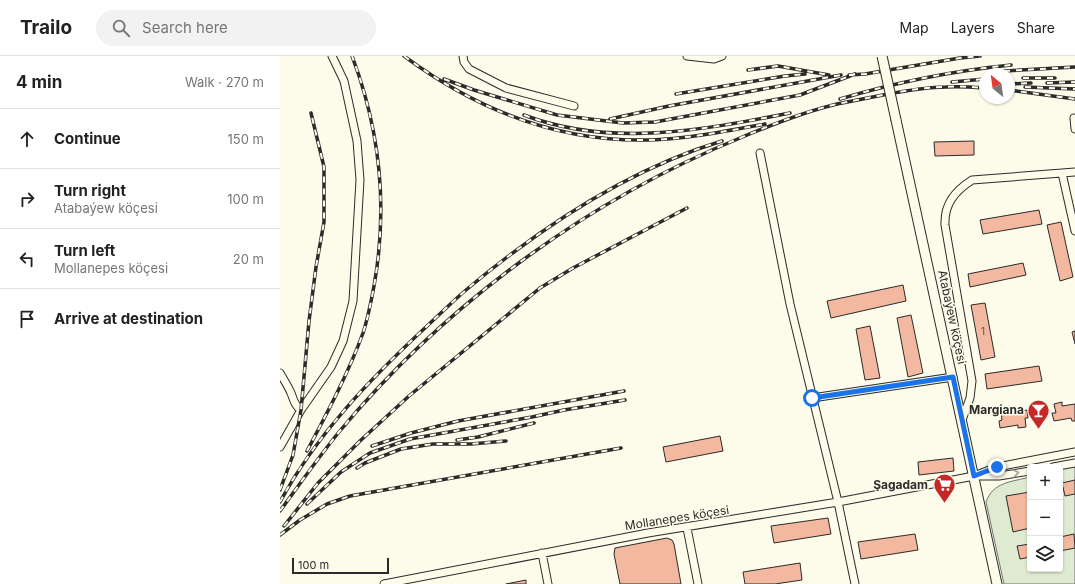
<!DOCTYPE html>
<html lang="en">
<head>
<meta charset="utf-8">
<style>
	body { margin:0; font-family:Inter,sans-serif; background:#f2f2f2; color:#222 }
	.controls { position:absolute; right:12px; bottom:12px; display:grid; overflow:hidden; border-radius:4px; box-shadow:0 1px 3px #0004 }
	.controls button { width:36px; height:36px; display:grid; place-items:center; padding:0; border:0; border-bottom:1px solid #e0e0e0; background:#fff; color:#222; font:20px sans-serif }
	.compass { position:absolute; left:699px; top:12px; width:36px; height:36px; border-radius:50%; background:#fff; box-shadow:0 1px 3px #0004; rotate:331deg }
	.scale { position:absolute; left:12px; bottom:10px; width:97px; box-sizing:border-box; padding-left:4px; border:2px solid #2b2b2b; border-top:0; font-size:11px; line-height:14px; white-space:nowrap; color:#2b2b2b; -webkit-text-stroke:3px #fdfbea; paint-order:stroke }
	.stop { position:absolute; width:12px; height:12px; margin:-9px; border:3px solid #1a73e8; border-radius:50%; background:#fff }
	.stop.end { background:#1a73e8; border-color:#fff; box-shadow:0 1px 4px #0008 }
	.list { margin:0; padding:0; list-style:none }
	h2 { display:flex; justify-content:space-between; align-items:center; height:52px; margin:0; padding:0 16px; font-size:17px }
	h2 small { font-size:13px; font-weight:400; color:#767676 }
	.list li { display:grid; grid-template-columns:26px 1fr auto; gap:12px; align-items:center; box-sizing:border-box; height:60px; padding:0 16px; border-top:1px solid #e0e0e0 }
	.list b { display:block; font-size:15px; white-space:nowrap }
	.list p { margin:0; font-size:13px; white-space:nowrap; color:#767676 }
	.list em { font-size:13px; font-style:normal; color:#767676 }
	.icon { flex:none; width:22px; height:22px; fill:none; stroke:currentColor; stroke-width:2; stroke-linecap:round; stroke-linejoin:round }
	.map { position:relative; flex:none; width:795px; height:528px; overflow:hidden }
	header { display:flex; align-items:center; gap:24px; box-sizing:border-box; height:56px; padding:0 20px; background:#fff; border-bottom:1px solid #e0e0e0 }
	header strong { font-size:19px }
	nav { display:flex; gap:22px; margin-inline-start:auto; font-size:14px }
	.search { width:280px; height:36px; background:#f2f2f2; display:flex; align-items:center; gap:10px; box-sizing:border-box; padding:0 14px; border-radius:22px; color:#767676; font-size:15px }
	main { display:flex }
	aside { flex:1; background:#fff }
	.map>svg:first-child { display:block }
	.green { fill:#deebd1; stroke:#74746e }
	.building { fill:#f2b8a0; stroke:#2b2b2b }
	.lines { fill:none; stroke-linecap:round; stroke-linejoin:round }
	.minor-casing { stroke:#2b2b2b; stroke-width:9 }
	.major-casing { stroke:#2b2b2b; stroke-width:11 }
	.minor { stroke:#fdfbea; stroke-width:7 }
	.major { stroke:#fdfbea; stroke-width:9 }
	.rail-casing { stroke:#2b2b2b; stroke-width:3.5 }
	.rail { stroke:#fdfbea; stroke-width:2; stroke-dasharray:6; stroke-linecap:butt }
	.major-bridge-casing { stroke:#2b2b2b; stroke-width:11; stroke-linecap:butt }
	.major-bridge { stroke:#fdfbea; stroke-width:9 }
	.oneway { stroke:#9e9d94 }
	.route { stroke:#1a73e8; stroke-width:5 }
	.labels { text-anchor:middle; stroke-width:3; stroke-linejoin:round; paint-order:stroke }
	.number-label { font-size:10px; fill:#5d4e48 }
	.street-label { font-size:12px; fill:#2b2b2b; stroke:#fdfbea }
	.poi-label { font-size:12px; font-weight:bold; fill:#2b2b2b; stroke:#fdfbea; text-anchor:end }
</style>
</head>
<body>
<header>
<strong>Trailo</strong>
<div class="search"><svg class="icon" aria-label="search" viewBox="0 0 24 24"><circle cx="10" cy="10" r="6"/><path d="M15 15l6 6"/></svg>Search here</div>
<nav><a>Map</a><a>Layers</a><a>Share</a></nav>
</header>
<main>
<aside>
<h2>4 min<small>Walk · 270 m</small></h2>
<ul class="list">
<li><svg class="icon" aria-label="ahead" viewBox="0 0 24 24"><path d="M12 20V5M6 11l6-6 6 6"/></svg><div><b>Continue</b></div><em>150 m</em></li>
<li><svg class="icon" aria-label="right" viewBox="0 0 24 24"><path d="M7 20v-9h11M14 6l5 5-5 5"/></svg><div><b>Turn right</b><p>Atabaýew köçesi</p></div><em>100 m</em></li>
<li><svg class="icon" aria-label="left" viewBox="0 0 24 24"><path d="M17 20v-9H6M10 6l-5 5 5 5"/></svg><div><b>Turn left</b><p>Mollanepes köçesi</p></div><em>20 m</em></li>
<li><svg class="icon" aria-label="arrive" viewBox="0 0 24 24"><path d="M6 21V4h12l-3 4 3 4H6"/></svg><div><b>Arrive at destination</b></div></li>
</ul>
</aside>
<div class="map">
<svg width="795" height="528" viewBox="0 0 795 528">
	<rect width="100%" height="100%" fill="#fdfbea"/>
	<path class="green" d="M795 409V528H724L706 446C713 426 731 426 750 421V513H780V413Z"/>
	<path class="building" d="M694 85V99L655 100 654 86Z
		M759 154 762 168 703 178 700 164Z
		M781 166 793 221 780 225 767 169Z
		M743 207 746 219 690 231 688 218Z
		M623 229 626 245 551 262 547 245Z
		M705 247 715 301 701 304 691 249Z
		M631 259 643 317 628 321 617 262Z
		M590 270 600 322 585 324 576 273Z
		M795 275V288L792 276Z
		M759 310 762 325 707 333 705 318Z
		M782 346V350L795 348V365H792L791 362 774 365 772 357H776L774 348Z
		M729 354V357L747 354 748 362H745L746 371 738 372V369L720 372 719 365 722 364 721 355Z
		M440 380 443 395 386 406 383 391Z
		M673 402 674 415 639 419 638 406Z
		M795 424V438L785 440 782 427Z
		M750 436V472L733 476 726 440Z
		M548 462 551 478 494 487 491 470Z
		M635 478 638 494 581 503 578 486Z
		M794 478 795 492 780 495V481Z
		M387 482 392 484 394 488 401 528H340L334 498 335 492Z
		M750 488V501L740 503 737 490Z
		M520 507 522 524 495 528H465L463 516Z
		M246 524V528H226Z"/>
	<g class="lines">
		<defs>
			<path id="minor" d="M183 0 184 6 189 13 226 32 294 50
				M407 0 434 3 442 0
				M794 62 795 73
				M480 97 510 248 558 446 575 528
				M782 117 795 175
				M0 317C4 324 8 330 11 337 14 344 14 349 21 354
				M532 342 673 321
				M682 364 690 342 692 325 665 169C664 148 675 135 692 124L795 116
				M0 391 21 354 51 311 63 285 73 245 80 124 77 85 64 25 52 0
				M773 411 795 407
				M699 420H719L750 415
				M407 472 418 528
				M262 497 268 528
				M104 528 368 477 558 446 694 420 717 411 795 396"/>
			<path id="major" d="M616 64 717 528"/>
		</defs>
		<use href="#minor" class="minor-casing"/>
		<use href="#major" class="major-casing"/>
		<use href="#minor" class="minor"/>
		<use href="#major" class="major"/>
		<defs>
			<path id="rail" d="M124 0C197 54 277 86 368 84 407 83 447 75 485 68
				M468 14 498 10 549 19
				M724 15 795 11
				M569 19 585 18 680 2 700 0
				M743 22H775
				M164 23 194 34 277 59 343 67 375 66 520 39 575 18
				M672 26 705 23
				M767 27 795 26
				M729 28 751 27
				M745 31 795 33
				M729 34 795 43
				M396 38 505 20 525 18
				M560 43C617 26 672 15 731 9
				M244 59C330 92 423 74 510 57
				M330 63 389 50 561 19
				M177 384 198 381 254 367
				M92 390 131 377 178 365 344 335
				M27 395C47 357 68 318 83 277 88 262 91 246 94 230 108 152 100 74 72 0
				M77 412 85 407 121 393 153 388H191L226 385
				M0 434 13 399 21 354 29 265 36 211 44 166V111L31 57
				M0 446C36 379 90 323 146 271 159 259 172 246 186 234 260 172 349 113 442 85
				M27 448 61 416 90 397 130 383 252 361 284 354 345 344
				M0 455C19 429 38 402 59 376 165 249 306 145 460 82 491 69 523 56 557 48 572 45 587 42 603 39 624 35 645 31 666 31 679 30 692 31 705 32
				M4 470 38 427 81 384 129 340 260 232 293 212 407 152
				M0 479 20 464 47 448 70 440 341 392"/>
		</defs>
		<use href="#rail" class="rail-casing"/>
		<use href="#rail" class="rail"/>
		<defs>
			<path id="major-bridge" d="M602 0 616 64"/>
		</defs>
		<use href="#major-bridge" class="major-bridge-casing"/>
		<use href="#major-bridge" class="major-bridge"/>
	</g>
	<defs><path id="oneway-chevron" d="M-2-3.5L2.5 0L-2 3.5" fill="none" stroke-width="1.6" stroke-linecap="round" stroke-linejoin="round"/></defs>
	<use class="oneway" href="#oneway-chevron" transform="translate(736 417) rotate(-10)"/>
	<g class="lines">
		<path class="route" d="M532 342 673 321 694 420 717 411"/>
	</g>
	<defs>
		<symbol id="bar-pin" viewBox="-11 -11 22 30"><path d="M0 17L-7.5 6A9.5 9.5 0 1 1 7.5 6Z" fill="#c62828" stroke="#fdfbea"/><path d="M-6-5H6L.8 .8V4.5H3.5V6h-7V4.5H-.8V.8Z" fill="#fff"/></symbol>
		<symbol id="supermarket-pin" viewBox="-11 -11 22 30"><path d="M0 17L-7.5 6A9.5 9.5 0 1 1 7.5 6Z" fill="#c62828" stroke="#fdfbea"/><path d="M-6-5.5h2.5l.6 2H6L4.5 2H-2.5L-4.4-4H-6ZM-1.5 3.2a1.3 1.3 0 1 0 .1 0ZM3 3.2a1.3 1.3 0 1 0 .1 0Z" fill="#fff"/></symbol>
	</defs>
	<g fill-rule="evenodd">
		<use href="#bar-pin" x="746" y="342" width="25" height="34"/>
		<use href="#supermarket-pin" x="652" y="416" width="25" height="34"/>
	</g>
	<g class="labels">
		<g class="number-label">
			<text x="703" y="279">1</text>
		</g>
		<g class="street-label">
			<text transform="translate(672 261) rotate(78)" y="4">Atabaýew köçesi</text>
			<text transform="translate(397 462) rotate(-9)" y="4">Mollanepes köçesi</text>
		</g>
		<g class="poi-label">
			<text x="744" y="358">Margiana</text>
			<text x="648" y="433">Şagadam</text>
		</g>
	</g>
</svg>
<div class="controls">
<button>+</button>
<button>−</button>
<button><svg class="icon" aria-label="layers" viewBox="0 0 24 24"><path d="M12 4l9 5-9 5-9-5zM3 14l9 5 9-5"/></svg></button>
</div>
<svg class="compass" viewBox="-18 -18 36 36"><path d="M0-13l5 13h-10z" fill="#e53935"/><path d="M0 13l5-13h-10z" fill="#767676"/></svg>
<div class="scale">100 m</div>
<div class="stop" style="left:532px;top:342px"></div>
<div class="stop end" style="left:717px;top:411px"></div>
</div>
</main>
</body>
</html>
